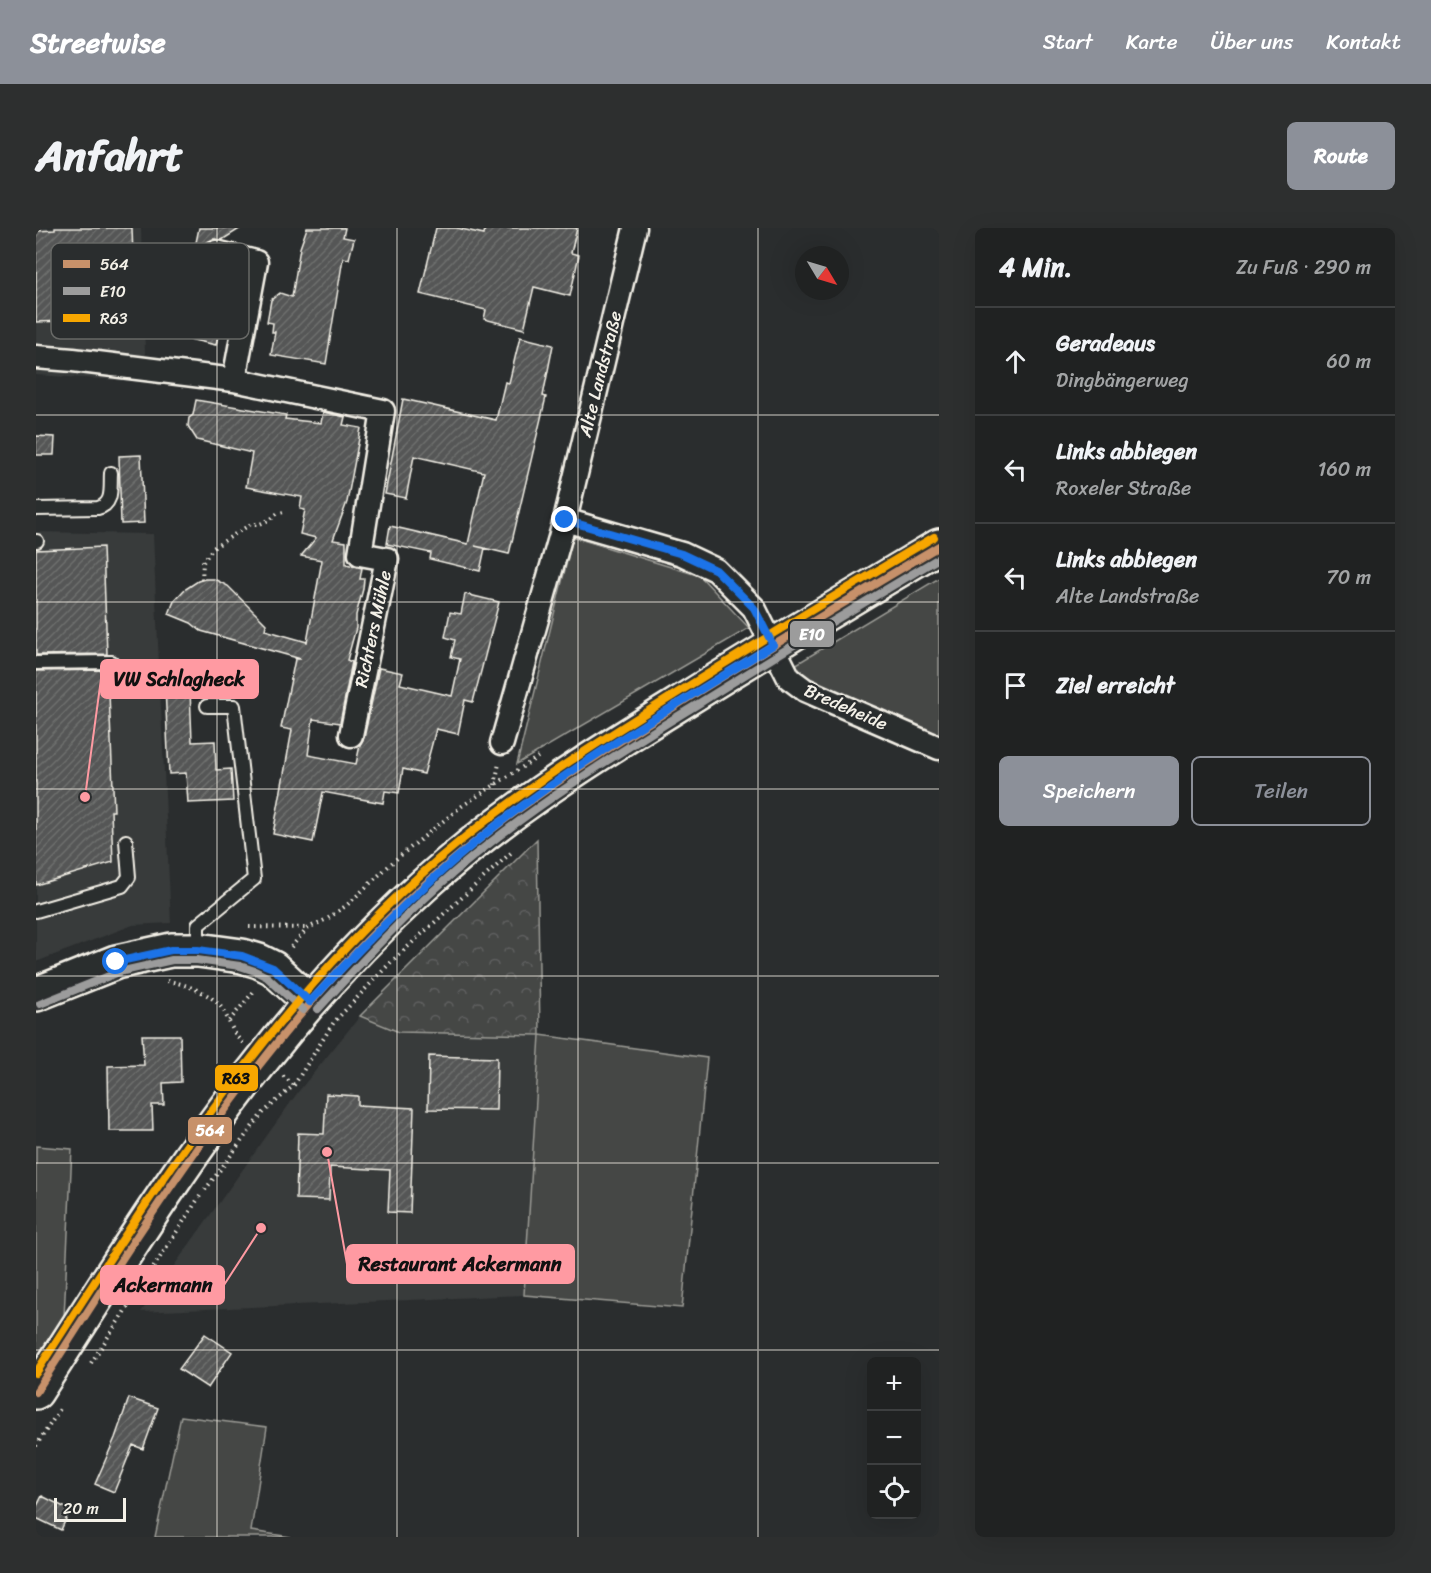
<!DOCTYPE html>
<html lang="de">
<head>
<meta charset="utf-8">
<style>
	body { margin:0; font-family:Sriracha,sans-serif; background:#2d2f2f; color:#f1f3f6 }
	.controls { position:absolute; right:18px; bottom:18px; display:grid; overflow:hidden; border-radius:9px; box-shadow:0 6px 24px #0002 }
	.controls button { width:54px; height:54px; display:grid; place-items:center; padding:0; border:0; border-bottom:2px solid #3d3f40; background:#202222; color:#f1f3f6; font:30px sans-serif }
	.compass { position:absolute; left:759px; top:18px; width:54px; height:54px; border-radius:50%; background:#202222; box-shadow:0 6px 24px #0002; rotate:128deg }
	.scale { position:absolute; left:18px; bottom:15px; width:72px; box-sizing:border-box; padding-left:6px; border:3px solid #f4f1e8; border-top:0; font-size:16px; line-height:21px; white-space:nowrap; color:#f4f1e8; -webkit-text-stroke:4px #2a2d2e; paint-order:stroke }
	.stop { position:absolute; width:18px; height:18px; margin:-14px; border:4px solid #1a73e8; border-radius:50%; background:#fff }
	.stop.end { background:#1a73e8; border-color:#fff; box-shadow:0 2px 6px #0008 }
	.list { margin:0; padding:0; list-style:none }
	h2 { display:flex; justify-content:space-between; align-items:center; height:78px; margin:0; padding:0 24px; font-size:26px }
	h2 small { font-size:20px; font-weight:400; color:#a2a4a5 }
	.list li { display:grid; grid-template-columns:39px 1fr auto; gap:18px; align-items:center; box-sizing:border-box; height:108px; padding:0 24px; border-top:2px solid #3d3f40 }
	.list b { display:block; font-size:22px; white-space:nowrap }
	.list p { margin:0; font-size:20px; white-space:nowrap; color:#a2a4a5 }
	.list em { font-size:20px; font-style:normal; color:#a2a4a5 }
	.actions { display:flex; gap:12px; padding:18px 24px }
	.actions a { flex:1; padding:14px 0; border:2px solid #8c9099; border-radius:9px; text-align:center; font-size:21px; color:#8c9099 }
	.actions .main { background:#8c9099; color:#fff }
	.icon { flex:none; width:33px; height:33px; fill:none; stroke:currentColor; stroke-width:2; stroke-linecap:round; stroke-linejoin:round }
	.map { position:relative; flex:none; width:903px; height:1309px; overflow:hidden; border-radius:9px }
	header { display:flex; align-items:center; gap:36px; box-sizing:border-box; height:84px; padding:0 30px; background:#8c9099; color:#fff }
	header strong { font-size:28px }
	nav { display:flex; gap:33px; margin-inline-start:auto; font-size:21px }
	.intro { display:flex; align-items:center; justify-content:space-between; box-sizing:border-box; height:144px; padding:0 36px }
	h1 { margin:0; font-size:42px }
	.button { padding:15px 27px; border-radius:9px; background:#8c9099; color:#fff; font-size:21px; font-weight:700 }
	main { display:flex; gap:36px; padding:0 36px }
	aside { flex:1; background:#202222; border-radius:9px; box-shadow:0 6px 24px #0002 }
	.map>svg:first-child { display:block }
	.built { fill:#373a3a }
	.green { fill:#444645; stroke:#9c9c96; stroke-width:1.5 }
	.forest { fill:url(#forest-crowns); stroke:#9c9c96; stroke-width:1.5 }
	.building { fill:url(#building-hatch); stroke:#f4f1e8; stroke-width:1.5 }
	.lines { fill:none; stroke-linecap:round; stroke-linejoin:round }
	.service-casing { stroke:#f4f1e8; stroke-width:16 }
	.minor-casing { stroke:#f4f1e8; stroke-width:27 }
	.secondary-casing { stroke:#f4f1e8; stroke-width:38 }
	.path { stroke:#f4f1e8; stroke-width:4; stroke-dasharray:1.5 4.5; stroke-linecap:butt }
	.service { stroke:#2a2d2e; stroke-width:12 }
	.minor { stroke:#2a2d2e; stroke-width:22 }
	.secondary { stroke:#2a2d2e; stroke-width:33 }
	.bus-1-casing { stroke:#2a2d2e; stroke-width:12 }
	.bus-2-casing { stroke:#2a2d2e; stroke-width:12 }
	.bus-3-casing { stroke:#2a2d2e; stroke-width:12 }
	.bus-1 { stroke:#c7916a; stroke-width:8 }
	.bus-2 { stroke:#9c9c9c; stroke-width:8 }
	.bus-3 { stroke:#f7a600; stroke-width:8 }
	.route { stroke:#1a73e8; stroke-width:8 }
	.grid { fill:none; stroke:#f4f1e8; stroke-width:1.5; stroke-opacity:0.55 }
	.labels { text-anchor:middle; stroke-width:4.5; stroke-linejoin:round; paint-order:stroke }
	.street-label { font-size:18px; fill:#f4f1e8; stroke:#2a2d2e }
	.key { fill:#2a2d2e; stroke:#676866; stroke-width:1.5 }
	.key-label { font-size:16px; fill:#f4f1e8 }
	.leader { fill:none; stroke:#ff9aa2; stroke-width:2 }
	.callout-dot { fill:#ff9aa2; stroke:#2a2d2e; stroke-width:2 }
	.callout { fill:#ff9aa2; stroke:#ff9aa2; stroke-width:2 }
	.callout-label { font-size:20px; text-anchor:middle; font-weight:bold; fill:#111 }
	.line-badge { stroke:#2a2d2e; stroke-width:2 }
	.badge-label { font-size:16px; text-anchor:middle; font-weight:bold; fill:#fff }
	.pale-badge-label { font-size:16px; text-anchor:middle; font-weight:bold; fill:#111 }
</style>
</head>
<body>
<header>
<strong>Streetwise</strong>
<nav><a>Start</a><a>Karte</a><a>Über uns</a><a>Kontakt</a></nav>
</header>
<div class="intro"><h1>Anfahrt</h1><a class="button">Route</a></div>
<main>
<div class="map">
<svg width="903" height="1309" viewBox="0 0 903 1309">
	<defs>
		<pattern id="forest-crowns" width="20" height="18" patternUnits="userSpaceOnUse" patternTransform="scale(1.5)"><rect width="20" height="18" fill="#444645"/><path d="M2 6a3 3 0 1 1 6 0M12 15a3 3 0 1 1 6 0" fill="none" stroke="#606160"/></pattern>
		<pattern id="building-hatch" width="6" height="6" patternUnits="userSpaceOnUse" patternTransform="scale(1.5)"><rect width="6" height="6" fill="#555756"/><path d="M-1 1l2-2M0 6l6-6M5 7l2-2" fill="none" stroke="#6e706e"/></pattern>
	</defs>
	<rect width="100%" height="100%" fill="#2a2d2e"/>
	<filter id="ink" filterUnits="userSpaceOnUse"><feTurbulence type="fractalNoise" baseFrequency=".0167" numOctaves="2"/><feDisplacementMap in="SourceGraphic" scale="12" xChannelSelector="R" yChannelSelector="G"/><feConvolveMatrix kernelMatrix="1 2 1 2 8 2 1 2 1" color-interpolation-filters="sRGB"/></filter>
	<g filter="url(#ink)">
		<path class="built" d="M0 0H105L110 154 0 147Z
			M0 304 117 306 135 695 97 697 0 734Z
			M324 788 363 804 504 807 488 1067 105 1084 262 864Z"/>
		<path class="green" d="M537 309 664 348 713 400 481 536Z
			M903 350V508L749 443Z
			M504 807 671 830 646 1080 488 1067Z
			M0 918 36 921 28 1089 0 1133Z
			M145 1188 231 1199 215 1303 255 1309H119Z"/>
		<path class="forest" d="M501 611 504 807 363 804 324 788Z"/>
		<path class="building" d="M19 0H96L98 56 142 66 145 48 153 50 155 39 195 47 180 117 121 104V90L0 94V3L19 2Z
			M163 0H205L186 12 177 11 171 14 167 23 157 29Z
			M271 0H309L307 9 318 11 313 31 307 30 290 136 235 127 239 104H236L237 95 231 94 235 72 244 65 256 69 264 20Z
			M400 0H421L448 6 449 0H541L535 25 543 27 534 68 498 59 488 101 448 91 450 82 384 66Z
			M484 109 517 117 507 168 510 169 473 326 439 318 449 320 444 343 394 331 395 325 351 316 354 298 432 316 448 244 378 228 370 270 349 266 367 171 460 192 469 154 473 155Z
			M160 172 250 187 249 191 285 195 287 184 309 189 307 197 325 200 311 274 297 312 310 314V336L326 340 324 351H328L327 361 320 387V400L311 432 316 434 304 495 277 491 272 527 320 536 324 517 328 510 343 440 367 445 364 456 416 468 424 431 415 429 419 412 409 409 414 384 425 386 429 366 463 374 437 474 429 472 422 506 400 501 388 546 367 541 363 565 349 563 347 575 287 564 277 614 237 606 256 502 245 500 259 431H265L165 403 155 395 133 386 138 373 148 362 162 353 169 351H178L192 358 230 396 229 402 271 414 286 332 265 328 280 310 264 306 269 282 264 281 266 269 210 259 216 225 161 212 152 198 153 190 157 187Z
			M0 208 19 209 18 227H0Z
			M105 227 108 295 85 296 83 228Z
			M67 319 71 426 0 427V322Z
			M153 436 156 514 179 513 180 542 195 541 197 573 152 575 150 545 133 546 128 437Z
			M72 442 78 583H75L77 634 0 657V443Z
			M106 807H144L145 854 127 855 128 877H116L117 903H73L72 838 108 837Z
			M393 828 461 830 460 882 392 881Z
			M290 866 322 868V877L378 880 374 985 352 984 354 942 294 939 293 972 260 971 262 905 288 906Z
			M169 1106 196 1124 172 1160 143 1141Z
			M93 1170 122 1180 107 1221 97 1217 78 1264 59 1256 79 1210Z
			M6 1268 34 1282 25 1302 0 1290V1280Z"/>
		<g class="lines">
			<defs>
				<path id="service" d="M0 281 62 280C78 276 74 259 75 245
					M0 313H1
					M0 435 76 434
					M0 683 86 658 93 649 90 613
					M162 722V697L218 651 198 478H171"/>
				<path id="minor" d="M180 24 220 34 198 152
					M0 129 37 132 198 152 347 183 324 326 351 331 315 507
					M529 292 646 326 680 342 718 380 753 450 769 462 903 520
					M466 515 529 292 599 0"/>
				<path id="secondary" d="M0 766 80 734 135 722H162L206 728 223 733 237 740 274 774
					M0 1164C73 1051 144 935 228 830 276 769 329 711 387 658 461 590 547 535 633 482 722 426 812 372 903 318"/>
			</defs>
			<use href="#service" class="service-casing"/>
			<use href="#minor" class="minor-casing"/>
			<use href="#secondary" class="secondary-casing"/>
			<path class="path" d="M166 352 167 334 177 320 215 296H224L235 291 242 285 248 284
				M459 557 463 535
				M213 699 272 700
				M255 719 272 700 291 691 311 677 359 632 426 578 502 529
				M131 753C147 755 175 765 185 779 193 790 196 806 207 815
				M193 793 219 762
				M247 848 258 857
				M169 962 225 887 258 857 298 794 355 734 477 623
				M55 1135 164 968
				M0 1218 24 1181"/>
			<use href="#service" class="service"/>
			<use href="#minor" class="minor"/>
			<use href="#secondary" class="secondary"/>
			<defs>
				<path id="bus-1" d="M0 1164C115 985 228 803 387 658 462 590 547 536 633 482 722 426 812 372 903 318"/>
				<path id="bus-2" d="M4 776 83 744 136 732H161L204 738 219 743 231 749 267 782
					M282 781C327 732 372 683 423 640 497 578 580 526 662 476 742 426 822 378 903 330"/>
				<path id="bus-3" d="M0 1145C113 969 225 791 381 650 457 581 543 526 630 472 719 416 808 362 898 309"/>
			</defs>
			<use href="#bus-1" class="bus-1-casing"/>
			<use href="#bus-2" class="bus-2-casing"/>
			<use href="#bus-3" class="bus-3-casing"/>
			<use href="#bus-1" class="bus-1"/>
			<use href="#bus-2" class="bus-2"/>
			<use href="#bus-3" class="bus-3"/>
		</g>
	</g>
	<g class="lines" filter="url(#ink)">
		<path class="route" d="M80 734 135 722H162L206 728 237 740 274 774C333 710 394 649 462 596 549 529 644 475 737 417L718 380 680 342 646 326 529 292"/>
	</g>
	<path class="grid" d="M181 0V1309M361 0V1309M542 0V1309M722 0V1309M0 187H903M0 374H903M0 561H903M0 748H903M0 935H903M0 1122H903"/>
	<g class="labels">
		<g class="street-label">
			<text transform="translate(564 146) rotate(-76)" y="6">Alte Landstraße</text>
			<text transform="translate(337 401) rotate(-78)" y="6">Richters Mühle</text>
			<text transform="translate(810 479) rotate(24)" y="6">Bredeheide</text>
		</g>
	</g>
	<rect x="15" y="15" width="198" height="96" rx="9" class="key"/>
	<rect x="27" y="32" width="27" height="8" fill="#c7916a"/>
	<rect x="27" y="59" width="27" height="8" fill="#9c9c9c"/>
	<rect x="27" y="86" width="27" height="8" fill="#f7a600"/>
	<g class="key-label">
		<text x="64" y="42">564</text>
		<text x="64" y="69">E10</text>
		<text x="64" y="96">R63</text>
	</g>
	<path class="leader" d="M49 569L65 451M291 924L311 1036M225 1000L188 1057"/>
	<g class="callout-dot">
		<circle cx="49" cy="569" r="6"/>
		<circle cx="291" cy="924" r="6"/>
		<circle cx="225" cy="1000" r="6"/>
	</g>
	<g class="callout">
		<rect x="65" y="432" width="157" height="38" rx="6"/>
		<rect x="311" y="1017" width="227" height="38" rx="6"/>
		<rect x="65" y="1038" width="123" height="38" rx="6"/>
	</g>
	<g class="callout-label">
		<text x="143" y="458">VW Schlagheck</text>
		<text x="424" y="1043">Restaurant Ackermann</text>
		<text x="127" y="1064">Ackermann</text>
	</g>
	<g class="line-badge">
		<rect x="753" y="392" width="46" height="28" rx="6" fill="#9c9c9c"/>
		<rect x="178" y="836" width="45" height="28" rx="6" fill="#f7a600"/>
		<rect x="151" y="888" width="46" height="29" rx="6" fill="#c7916a"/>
	</g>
	<g class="badge-label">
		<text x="776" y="412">E10</text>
		<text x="174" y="908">564</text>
	</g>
	<g class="pale-badge-label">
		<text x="200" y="856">R63</text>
	</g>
</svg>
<div class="controls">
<button>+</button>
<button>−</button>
<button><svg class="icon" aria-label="locate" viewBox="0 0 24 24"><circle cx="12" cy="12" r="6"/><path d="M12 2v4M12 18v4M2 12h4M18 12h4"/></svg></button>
</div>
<svg class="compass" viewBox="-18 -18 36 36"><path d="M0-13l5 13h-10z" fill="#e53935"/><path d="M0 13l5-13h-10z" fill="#a2a4a5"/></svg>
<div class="scale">20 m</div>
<div class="stop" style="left:80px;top:734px"></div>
<div class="stop end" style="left:529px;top:292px"></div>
</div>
<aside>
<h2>4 Min.<small>Zu Fuß · 290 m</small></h2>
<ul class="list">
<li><svg class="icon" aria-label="ahead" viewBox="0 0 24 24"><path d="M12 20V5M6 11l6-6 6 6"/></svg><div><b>Geradeaus</b><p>Dingbängerweg</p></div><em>60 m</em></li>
<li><svg class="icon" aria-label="left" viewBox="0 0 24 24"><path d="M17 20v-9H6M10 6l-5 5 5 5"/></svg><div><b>Links abbiegen</b><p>Roxeler Straße</p></div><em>160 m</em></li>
<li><svg class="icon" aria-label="left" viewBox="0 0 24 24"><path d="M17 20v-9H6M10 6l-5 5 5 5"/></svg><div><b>Links abbiegen</b><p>Alte Landstraße</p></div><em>70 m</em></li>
<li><svg class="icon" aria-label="arrive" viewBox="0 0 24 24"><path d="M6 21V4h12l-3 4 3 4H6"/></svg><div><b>Ziel erreicht</b></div></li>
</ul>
<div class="actions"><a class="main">Speichern</a><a>Teilen</a></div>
</aside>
</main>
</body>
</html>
